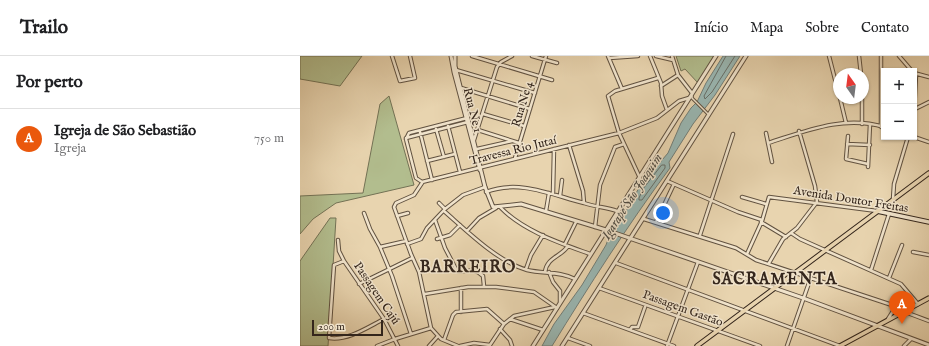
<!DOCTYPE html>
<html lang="pt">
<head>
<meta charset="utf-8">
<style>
	body { margin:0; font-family:"IM FELL English",serif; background:#f2f2f2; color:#202124 }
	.controls { position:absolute; right:12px; top:12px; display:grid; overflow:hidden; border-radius:0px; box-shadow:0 1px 3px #0004 }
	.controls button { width:36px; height:36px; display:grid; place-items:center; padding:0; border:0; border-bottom:1px solid #e0e0e0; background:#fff; color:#202124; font:20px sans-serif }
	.compass { position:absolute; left:533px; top:12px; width:36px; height:36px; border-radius:50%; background:#fff; box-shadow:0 1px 3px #0004; rotate:346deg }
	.scale { position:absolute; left:12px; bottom:10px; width:71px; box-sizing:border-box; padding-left:4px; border:2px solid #34261c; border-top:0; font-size:11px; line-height:14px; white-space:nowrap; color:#34261c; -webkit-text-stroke:3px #f0e3cb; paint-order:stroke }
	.you { position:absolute; left:363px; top:157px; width:14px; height:14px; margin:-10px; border:3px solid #fff; border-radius:50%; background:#1a73e8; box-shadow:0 0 0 6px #1a73e833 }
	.badge { display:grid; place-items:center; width:26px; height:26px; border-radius:50%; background:#ea580c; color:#fff; font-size:13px; font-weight:700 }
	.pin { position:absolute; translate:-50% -33px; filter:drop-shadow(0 1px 2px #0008) }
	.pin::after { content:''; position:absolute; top:21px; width:14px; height:12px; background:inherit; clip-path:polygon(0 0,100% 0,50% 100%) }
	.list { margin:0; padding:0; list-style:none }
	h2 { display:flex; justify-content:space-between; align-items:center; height:52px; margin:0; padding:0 16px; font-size:17px }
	h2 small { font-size:13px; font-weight:400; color:#757577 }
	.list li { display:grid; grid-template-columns:26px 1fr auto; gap:12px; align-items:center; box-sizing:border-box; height:60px; padding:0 16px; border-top:1px solid #e0e0e0 }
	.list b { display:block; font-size:15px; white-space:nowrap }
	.list p { margin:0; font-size:13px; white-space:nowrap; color:#757577 }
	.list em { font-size:13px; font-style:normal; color:#757577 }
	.map { position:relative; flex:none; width:629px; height:290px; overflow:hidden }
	header { display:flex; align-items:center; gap:24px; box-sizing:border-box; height:56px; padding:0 20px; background:#fff; border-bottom:1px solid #e0e0e0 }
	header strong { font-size:19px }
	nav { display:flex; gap:22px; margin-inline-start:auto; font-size:14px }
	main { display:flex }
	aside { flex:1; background:#fff }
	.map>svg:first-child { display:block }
	.green { fill:#b2bd8e; stroke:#737255 }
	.water { fill:#99b7b3; stroke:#717d77 }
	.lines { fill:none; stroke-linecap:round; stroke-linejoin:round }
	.shore { stroke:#666e68; stroke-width:1 }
	.pedestrian-casing { stroke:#615241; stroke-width:3.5 }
	.minor-casing { stroke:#615241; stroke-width:4.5 }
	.tertiary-casing { stroke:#615241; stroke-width:5 }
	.secondary-casing { stroke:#34261c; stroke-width:5.5 }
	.primary-casing { stroke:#34261c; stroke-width:5.5 }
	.pedestrian { stroke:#f0e3cb; stroke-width:1.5 }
	.minor { stroke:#f0e3cb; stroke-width:2.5 }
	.tertiary { stroke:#f0e3cb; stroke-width:3 }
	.secondary { stroke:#f0e3cb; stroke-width:3.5 }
	.primary { stroke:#e8d4af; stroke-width:3.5 }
	.labels { text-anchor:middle; stroke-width:3; stroke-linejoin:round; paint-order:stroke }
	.street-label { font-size:12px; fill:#34261c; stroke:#f0e3cb }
	.water-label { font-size:13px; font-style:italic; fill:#4d4a42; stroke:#f0e3cb }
	.district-label { font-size:16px; font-weight:bold; letter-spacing:1px; fill:#34261c; stroke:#f0e3cb }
</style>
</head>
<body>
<header>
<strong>Trailo</strong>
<nav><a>Início</a><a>Mapa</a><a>Sobre</a><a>Contato</a></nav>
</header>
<main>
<aside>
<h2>Por perto<small></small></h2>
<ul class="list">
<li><span class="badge">A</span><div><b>Igreja de São Sebastião</b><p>Igreja</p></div><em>750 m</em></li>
</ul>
</aside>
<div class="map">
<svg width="629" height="290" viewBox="0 0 629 290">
	<rect width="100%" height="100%" fill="#e8d4af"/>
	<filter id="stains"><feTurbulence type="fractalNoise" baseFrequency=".005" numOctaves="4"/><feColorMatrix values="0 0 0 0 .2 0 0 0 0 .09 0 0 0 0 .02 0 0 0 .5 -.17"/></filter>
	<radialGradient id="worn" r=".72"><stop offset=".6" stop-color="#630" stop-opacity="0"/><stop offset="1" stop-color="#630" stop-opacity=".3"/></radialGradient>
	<path class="green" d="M0 0H62L40 30 0 23Z
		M376 0H414L398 27 385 13 381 15Z
		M89 40 114 129 36 147 13 163 0 178V140L63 137 80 48Z
		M30 162H36L28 290H0V205Z"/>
	<path class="water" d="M423 0H440L415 39 393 68 369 106 370 112C327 170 289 230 252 290H242L254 268 282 229 306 189 310 178 325 157 340 130 368 97 381 67 391 52 397 46 406 27Z"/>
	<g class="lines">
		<path class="shore" d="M426 0 404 40 405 43 412 36 435 0
			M362 109H365V112L342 144H339V142L343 133Z"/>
		<defs>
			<path id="pedestrian" d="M392 40V42L409 59"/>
			<path id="minor" d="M92 0 100 25 115 22 110 0
				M172 0 252 24
				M232 0 257 7
				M308 0 322 33
				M350 0 361 27 362 40 367 54
				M356 0 373 4
				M372 0 378 19 392 37
				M529 0 539 39
				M559 0 561 18
				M599 0 612 15
				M309 2 338 0
				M156 14 235 37
				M614 17 629 21
				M361 30 378 19
				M161 32 230 53
				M540 42 546 67
				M562 42V68
				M615 53 629 46
				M614 57 616 19
				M183 58 224 70
				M148 70 160 116
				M581 71V0
				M136 73 144 101
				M178 74 219 87
				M120 76 132 124
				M466 77 472 106
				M548 80 546 103 568 108
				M614 81 629 86
				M106 82 168 66
				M106 83 116 122 122 126 319 77 357 62 379 45 389 42
				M106 83 109 77 167 62
				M174 84 197 11 201 6 212 0
				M468 87C506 75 543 59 584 71
				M547 88 570 89
				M269 89 283 135 284 147
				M177 93 212 85
				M215 102 246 0
				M127 105 155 98
				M568 111 570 68
				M340 122 319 77 308 40 315 35 358 22
				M367 125 438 156 462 164
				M122 127 114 139 96 147 94 151 111 198 119 216 131 272 141 283 158 290
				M186 136C219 123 252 139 284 147 295 151 306 151 317 155
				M253 137 254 93
				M260 140 262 124
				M442 141 466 148
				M593 143 594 128 608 81
				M139 147 145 153
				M200 151C223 175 260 187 290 198
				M144 155C167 175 198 206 227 214 244 218 259 215 275 223
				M246 155 249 137
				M64 157 70 173 80 191 106 185
				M97 160 108 157
				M344 163 436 192 456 204 592 249 595 252
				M135 164 145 192 157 215C169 217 172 210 183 220L184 230
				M356 166 374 128
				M461 166 486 181
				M295 171 300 129 315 91 324 88
				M167 175 179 162 196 152
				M491 177 500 183 601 228 618 248
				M400 179 433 78
				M137 183 150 179 160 169
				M38 184 39 195 44 205 84 263 98 290
				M107 188 121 183 127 172 145 153 163 139 185 131
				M265 188 276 166
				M80 191 92 220 111 278
				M613 196 629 199
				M447 198 462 165 469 141 577 155
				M44 205 34 209 29 282C48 285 68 271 84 263
				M316 207 540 290
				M469 207 483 183 497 172 517 146 515 130 499 75
				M226 213 231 199 243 179
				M571 214 589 158
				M245 216C247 201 261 201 268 190
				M249 216 253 226 260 235V246
				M589 222 602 189
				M59 228 112 202
				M161 232V256
				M299 232 460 290
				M125 238 168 231H196L234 236 257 252
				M605 256 629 265
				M283 257 374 290
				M210 263 243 274
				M588 263 595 252 613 242
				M200 273 210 284 212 290
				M330 274 332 271H338L345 251
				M268 282 290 290
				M144 284 153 259 156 256 187 253 204 268
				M77 290 95 283 131 272
				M129 290 138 280
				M160 290 174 287 190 289 204 268 214 260 255 251
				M367 290 398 206
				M487 290 511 221
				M604 290 611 283"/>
			<path id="tertiary" d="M151 0 154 16 180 114
				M155 0V10L185 131 193 151 221 148 306 174 503 242 629 289
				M233 290 416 0
				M262 290 446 0"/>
			<path id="secondary" d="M577 155 629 166"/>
			<path id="primary" d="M397 290 629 117
				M540 290 629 242"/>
		</defs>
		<use href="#pedestrian" class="pedestrian-casing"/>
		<use href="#minor" class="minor-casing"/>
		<use href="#tertiary" class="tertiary-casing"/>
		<use href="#secondary" class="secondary-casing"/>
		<use href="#primary" class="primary-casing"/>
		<use href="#pedestrian" class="pedestrian"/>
		<use href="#minor" class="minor"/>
		<use href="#tertiary" class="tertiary"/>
		<use href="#secondary" class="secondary"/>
		<use href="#primary" class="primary"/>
	</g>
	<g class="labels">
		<g class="street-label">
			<text transform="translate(222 48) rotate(-73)" y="4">Rua Ne 4</text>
			<text transform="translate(173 54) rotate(76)" y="4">Rua Ne 1</text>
			<text transform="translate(213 94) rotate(-14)" y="4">Travessa Rio Jutaí</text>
			<text transform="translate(551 143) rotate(9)" y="4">Avenida Doutor Freitas</text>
			<text transform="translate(77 237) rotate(56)" y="4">Passagem Cajú</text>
			<text transform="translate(383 252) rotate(20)" y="4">Passagem Gastão</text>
		</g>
		<g class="water-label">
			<text transform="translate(331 140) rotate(-57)" y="5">Igarapé São Joaquim</text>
		</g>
		<g class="district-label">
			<text x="168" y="216">BARREIRO</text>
			<text x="475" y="228">SACRAMENTA</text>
		</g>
	</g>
	<rect width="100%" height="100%" filter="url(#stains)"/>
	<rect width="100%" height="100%" fill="url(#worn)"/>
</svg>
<div class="controls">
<button>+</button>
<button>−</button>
</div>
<svg class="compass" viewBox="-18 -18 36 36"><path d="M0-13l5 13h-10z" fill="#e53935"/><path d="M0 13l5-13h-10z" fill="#757577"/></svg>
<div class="scale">200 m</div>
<div class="you"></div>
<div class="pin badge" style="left:602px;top:268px">A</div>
</div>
</main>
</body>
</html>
